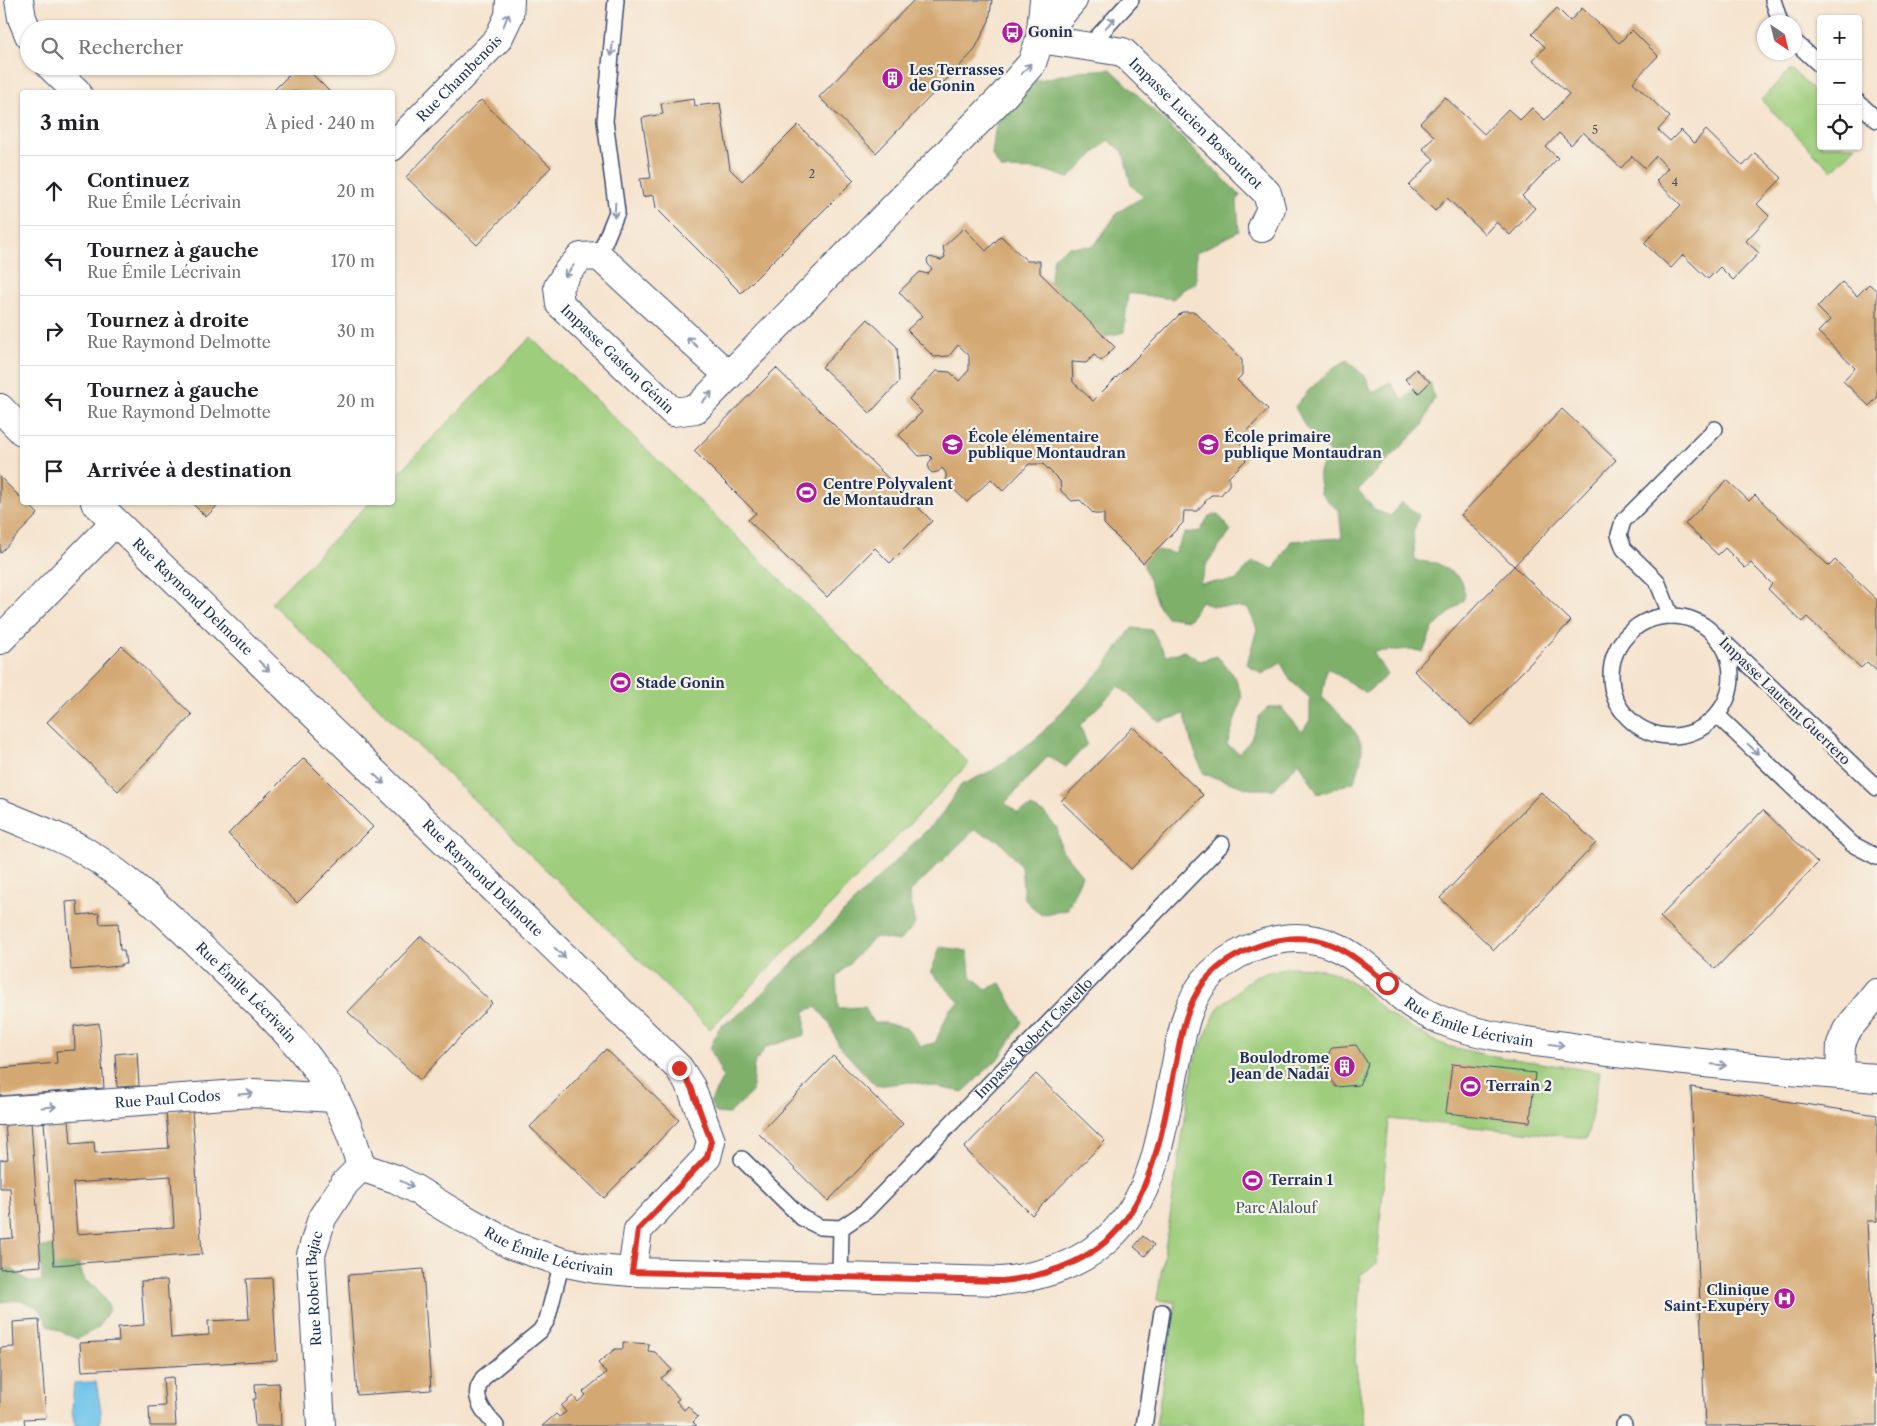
<!DOCTYPE html>
<html lang="fr">
<head>
<meta charset="utf-8">
<style>
	body { margin:0; font-family:"Libre Caslon Text",serif; background:#f2f2f2; color:#202124 }
	.controls { position:absolute; right:15px; top:15px; display:grid; overflow:hidden; border-radius:5px; box-shadow:0 1px 4px #0004 }
	.controls button { width:45px; height:45px; display:grid; place-items:center; padding:0; border:0; border-bottom:1px solid #e0e0e0; background:#fff; color:#202124; font:25px sans-serif }
	.compass { position:absolute; left:1757px; top:15px; width:45px; height:45px; border-radius:50%; background:#fff; box-shadow:0 1px 4px #0004; rotate:145deg }
	.stop { position:absolute; width:15px; height:15px; margin:-11px; border:4px solid #d93025; border-radius:50%; background:#fff }
	.stop.end { background:#d93025; border-color:#fff; box-shadow:0 1px 5px #0008 }
	.list { margin:0; padding:0; list-style:none }
	h2 { display:flex; justify-content:space-between; align-items:center; height:65px; margin:0; padding:0 20px; font-size:21px }
	h2 small { font-size:16px; font-weight:400; color:#757577 }
	.list li { display:grid; grid-template-columns:32px 1fr auto; gap:15px; align-items:center; box-sizing:border-box; height:70px; padding:0 20px; border-top:1px solid #e0e0e0 }
	.list b { display:block; font-size:19px; white-space:nowrap }
	.list p { margin:0; font-size:16px; white-space:nowrap; color:#757577 }
	.list em { font-size:16px; font-style:normal; color:#757577 }
	.icon { flex:none; width:28px; height:28px; fill:none; stroke:currentColor; stroke-width:2; stroke-linecap:round; stroke-linejoin:round }
	.map { position:relative; flex:none; width:1877px; height:1426px; overflow:hidden }
	.search { position:absolute; background:#fff; box-shadow:0 1px 4px #0004; left:20px; top:20px; width:375px; height:55px; display:flex; align-items:center; gap:12px; box-sizing:border-box; padding:0 18px; border-radius:28px; color:#757577; font-size:19px }
	.panel { position:absolute; background:#fff; box-shadow:0 1px 4px #0004; left:20px; top:90px; width:375px; height:415px; border-radius:5px }
	.map>svg:first-child { display:block }
	.green { fill:#9ecd7b; stroke:#5c7e6c }
	.forest { fill:#7eb06b; stroke:#4c7064 }
	.water { fill:#6dc3ea; stroke:#4479a4 }
	.building { fill:#d4a872; fill-rule:evenodd }
	.lines { fill:none; stroke-linecap:round; stroke-linejoin:round }
	.service-casing { stroke:#3c4a6f; stroke-width:18 }
	.minor-casing { stroke:#3c4a6f; stroke-width:30 }
	.service { stroke:#fff; stroke-width:15 }
	.minor { stroke:#fff; stroke-width:28 }
	.oneway { stroke:#8d97ae }
	.route { stroke:#d93025; stroke-width:6 }
	.labels { text-anchor:middle; stroke-width:4.5; stroke-linejoin:round; paint-order:stroke }
	.number-label { font-size:11px; fill:#494d63 }
	.poi-label { font-size:14px; font-weight:bold; fill:#1b2f5e; stroke:#f7f3e8; text-anchor:start }
	.street-label { font-size:14px; fill:#1b2f5e; stroke:#f7f3e8 }
	.park-label { font-size:14px; fill:#3c5665; stroke:#f7f3e8 }
</style>
</head>
<body>
<div class="map">
<svg width="1877" height="1426" viewBox="0 0 1877 1426">
	<rect width="100%" height="100%" fill="#f7f3e8"/>
	<filter id="ink" filterUnits="userSpaceOnUse"><feTurbulence type="fractalNoise" baseFrequency=".02" numOctaves="2"/><feDisplacementMap in="SourceGraphic" scale="10" xChannelSelector="R" yChannelSelector="G"/><feConvolveMatrix kernelMatrix="1 2 1 2 8 2 1 2 1" color-interpolation-filters="sRGB"/></filter>
	<filter id="wash" filterUnits="userSpaceOnUse"><feTurbulence type="fractalNoise" baseFrequency=".0096" numOctaves="4" result="noise"/><feDisplacementMap in="SourceGraphic" scale="20" xChannelSelector="R" yChannelSelector="G"/><feGaussianBlur stdDeviation="1.12" result="paint"/><feColorMatrix in="noise" values="0 0 0 0 0 0 0 0 0 0 0 0 0 0 0 0 0 1.4 0 .05"/><feComposite in="paint" operator="in"/></filter>
	<g filter="url(#wash)">
		<rect width="100%" height="100%" fill="#f5e3cd"/>
		<path class="green" d="M1791 69 1821 98V146H1856L1832 171 1761 100Z
			M531 337 969 763 710 1029 271 603 369 503 392 502 393 479Z
			M1288 967 1313 968 1333 972 1357 985 1387 1013 1434 1041 1451 1047 1487 1055 1600 1072 1587 1138 1389 1119 1377 1263 1360 1275 1355 1360 1365 1426H1156L1175 1302 1157 1300 1194 1061 1218 1008 1255 976Z"/>
		<path class="forest" d="M1111 69 1240 195 1237 201 1239 231 1196 253V283L1184 289 1173 299 1128 293 1124 332 1105 337 1055 317 1047 298 1054 257 1068 247 1094 246 1118 212 1143 197 1131 185 1123 151 1108 140 1069 178 1044 170 1001 169 992 155 995 130 1004 110 1030 82 1079 71Z
			M1347 360 1367 379 1372 393 1390 382 1403 401 1414 388 1430 382 1434 398 1423 425 1358 490 1375 510 1391 516 1401 502 1419 515 1413 533 1415 561 1437 563 1460 578 1465 594 1463 601 1433 628 1423 652 1411 649 1373 652 1387 675 1366 693 1327 668 1322 697C1334 709 1355 727 1361 743 1364 754 1358 772 1354 782L1318 794 1299 762 1274 789H1250L1204 774 1191 742 1185 714 1159 722 1119 686 1080 725 1087 744 1066 767 1048 756 1005 803 1018 813 1031 807 1044 813 1057 828 1061 849 1082 875 1067 910 1041 915 1024 899 1021 866 998 840 974 830 909 893 915 925 899 941 875 937 836 977 838 1008 865 1007 873 1023H885L906 1028 921 1046 935 1043 950 1009 960 1003 931 972 940 947 968 951 970 975 986 989 1001 983 1022 1022 1000 1057 963 1092 911 1082 876 1086 839 1046 829 1022 816 1007 805 1011V1035L766 1047 754 1064 752 1092 729 1114 716 1113 710 1103 723 1077 710 1048 719 1028 746 1009 939 818 961 785 993 770 1037 738 1104 667 1132 628 1152 630 1166 656 1184 651 1200 661 1217 656 1235 677 1242 697 1227 745 1239 753 1250 741 1260 715 1269 707H1281L1302 732 1310 720V698L1291 681 1281 663 1262 674 1247 664 1257 629 1248 608 1212 606 1201 601 1189 620 1167 617 1157 603 1143 563 1156 550 1174 553 1185 533 1200 531 1209 516 1218 514 1231 531 1207 563 1200 583 1235 581 1253 562 1274 569 1291 541 1342 538 1339 511 1321 494C1318 473 1315 469 1332 455L1306 428 1295 407C1311 386 1325 373 1347 360Z
			M53 1245 54 1264 79 1263 84 1280 96 1287 110 1308 98 1328 77 1339 49 1326 39 1308 21 1300 0 1302V1269L11 1268 29 1282 42 1281 40 1248Z"/>
		<path class="water" d="M96 1382 101 1411 99 1426H75L72 1410 74 1383Z"/>
		<g id="blocks">
			<path class="building" d="M914 0H992L989 21 974 51 876 153 819 97Z
				M1557 8 1570 21 1582 8 1619 43 1632 30 1658 56 1633 82 1670 117 1658 130 1670 141 1681 130 1694 143 1706 130 1743 166 1755 153 1782 178 1757 204 1769 216 1746 241 1759 253 1733 280 1720 267 1708 279 1683 255 1671 268 1644 243 1681 205 1656 181 1668 168 1656 156 1645 168 1632 156 1621 168 1583 132 1571 145 1559 133 1546 147 1558 158 1522 196 1535 208 1510 235 1496 222 1485 234 1447 198 1435 211 1409 186 1434 159 1423 149 1434 136 1420 123 1445 97 1484 134 1508 109 1520 120 1532 108 1545 120 1569 94 1533 60 1545 47 1532 34Z
				M298 66H304L330 92H272Z
				M694 99 695 106 720 103 730 169 742 181 798 125 854 180 741 293 656 208 654 195 643 197 640 179 651 178 642 118 663 114 661 104Z
				M481 100 551 167 477 245 406 177Z
				M964 228 986 251 1001 236 1027 261H1040V273L1115 347 1101 361 1094 355 1086 363 1072 362 1073 382 1093 401 1182 312H1195L1242 360V375L1237 380 1268 409 1238 441 1244 447 1246 460 1229 477V485L1221 495H1211L1197 511H1184L1183 523 1143 563 1104 524V514H1094L1080 500 1072 501 1061 491 1060 481 1043 464H1029L1003 491 991 479 967 502 946 482V473L942 468 938 472 932 473 928 469 929 463 932 458 929 455 919 456 899 435 922 412 909 399 936 371 950 372 959 381 969 370V355L958 345 949 356 934 357 907 330 922 316 899 292 920 272 927 274 932 269 928 264 927 260 930 257 941 260 945 257 943 247Z
				M1842 282 1857 296 1869 284 1877 291V398L1869 406 1843 381 1855 368 1818 332 1830 320 1817 307Z
				M868 319 897 347 899 382 870 413 822 367Z
				M776 368 932 521 890 563 875 548 827 597 748 520 756 513 694 451Z
				M1416 369 1430 382 1419 393 1405 379Z
				M1562 409 1616 460 1514 566 1461 515Z
				M0 477 22 499V502H27L38 514 0 553Z
				M1727 480 1749 501 1755 495 1829 566 1835 560 1877 600V671L1867 662 1861 668 1807 617 1802 622 1768 589 1772 584 1751 563 1745 568 1725 548 1718 555 1685 524Z
				M191 502H221L206 517Z
				M1514 566 1571 621 1471 725 1414 671Z
				M122 646 192 715 118 791 47 722Z
				M1133 727 1203 795 1131 869 1061 801Z
				M304 758 373 827 297 903 228 834Z
				M1541 792 1596 843 1494 950 1440 898Z
				M1763 810 1818 863 1715 969 1660 917Z
				M77 901 78 915 99 913 100 924 118 923 120 950H124L126 964H121V966L71 970 66 902Z
				M421 936 492 1003 420 1080 348 1012Z
				M99 1023 104 1088 0 1096V1068L57 1063 56 1051 75 1050 74 1026Z
				M1356 1045 1368 1064 1359 1085 1336 1087 1322 1068 1332 1047Z
				M606 1049 679 1120 604 1198 530 1127Z
				M137 1052 139 1086 117 1087 115 1054Z
				M833 1056 903 1124 828 1201 759 1134Z
				M1452 1064 1535 1073 1530 1122 1446 1113Z
				M1036 1074 1105 1141 1032 1215 964 1148Z
				M1691 1087 1877 1115V1221H1867L1874 1375H1877V1425L1705 1426Z
				M192 1110 202 1254 54 1265 44 1121 69 1119 71 1144 94 1142 95 1153 169 1148 166 1112ZM171 1176 174 1227 77 1234 73 1183Z
				M31 1121 41 1266 0 1269V1239L13 1238 10 1188H0V1160L8 1159 5 1123Z
				M1143 1236 1154 1245 1145 1256 1134 1247Z
				M423 1269 431 1390 357 1395 348 1275Z
				M272 1278 277 1360 82 1371 80 1343 119 1341 118 1327 144 1325 141 1281 167 1280 171 1338 209 1335 208 1321 249 1319 246 1279Z
				M39 1320 46 1418 24 1419 25 1426H0V1348L14 1347 13 1322Z
				M623 1342 649 1344 648 1351 655 1352 672 1370 661 1378 679 1399 676 1401 684 1410 688 1406 698 1417 693 1422 697 1426H542L556 1414 559 1417 566 1412 561 1406 573 1396 578 1402 586 1395 583 1392 606 1373 598 1363 615 1349H623Z
				M173 1377 176 1426H150L149 1407 165 1406 163 1378Z
				M279 1383 281 1426H255L253 1399H256L255 1384Z"/>
		</g>
	</g>
	<g filter="url(#ink)">
		<use href="#blocks" fill-opacity="0" stroke="#3c4a6f" stroke-width="1"/>
		<g class="lines">
			<defs>
				<g id="service">
					<path d="M1773 0 1780 22"/>
					<path d="M1794 41 1821 66"/>
					<path d="M1088 47 1131 0"/>
					<path d="M1858 102 1877 120"/>
					<path d="M599 256 617 212 605 121 616 0"/>
					<path d="M1671 616 1657 581 1624 549 1619 535 1623 521 1715 429"/>
					<circle cx="1671" cy="676" r="60"/>
					<path d="M1726 644 1877 788"/>
					<path d="M1718 716 1852 844 1877 857"/>
					<path d="M742 1159 802 1218 820 1227 841 1228"/>
					<path id="s1" d="M840 1276 841 1228 866 1211 1222 844"/>
					<path d="M496 1426C488 1417 475 1403 478 1389 478 1386 482 1382 483 1378L540 1331 547 1320 562 1262"/>
					<path d="M1144 1426 1162 1312"/>
					<path d="M1624 1426V1425"/>
				</g>
				<g id="minor">
					<path d="M19 0 22 18 29 35"/>
					<path id="s2" d="M1040 39 1123 52 1267 193 1271 208 1262 228"/>
					<path d="M1040 39 1073 0"/>
					<path d="M50 66 77 92"/>
					<path id="s3" d="M392 147 498 39 509 16 510 0"/>
					<path id="s4" d="M728 375 599 256 581 257 568 271 558 287 560 304 673 412 696 409 1004 95 1032 63 1040 39 1044 0"/>
					<path d="M0 408 22 431"/>
					<path id="s5" d="M95 502 679 1068 691 1087 711 1141 707 1157 638 1230 632 1272"/>
					<path d="M0 640 115 522"/>
					<path id="s6" d="M0 813C27 825 58 835 83 850 136 882 178 925 222 968 255 1000 291 1033 317 1070 338 1099 352 1133 361 1167"/>
					<path d="M1840 1075 1841 1044 1847 1030 1877 993"/>
					<path id="s7" d="M0 1111 253 1093 333 1098"/>
					<path id="s8" d="M361 1167 396 1179 415 1189 449 1210 511 1245 562 1262 596 1269 632 1272 1002 1281C1079 1273 1130 1238 1154 1162 1163 1132 1168 1100 1175 1069 1181 1039 1185 1006 1205 981 1222 960 1251 945 1277 940 1328 930 1358 959 1395 990 1401 995 1408 1003 1416 1007 1426 1014 1440 1020 1451 1024 1489 1038 1532 1041 1572 1047 1673 1062 1775 1070 1877 1078"/>
					<path id="s9" d="M321 1426 311 1255 322 1218 345 1183 361 1167"/>
				</g>
			</defs>
			<use href="#service" class="service-casing"/>
			<use href="#minor" class="minor-casing"/>
			<use href="#service" class="service"/>
			<use href="#minor" class="minor"/>
		</g>
		<defs><path id="oneway-shaft" d="M-6 0H5M1.5-3L5.5 0L1.5 3" fill="none" stroke-width="1.6" stroke-linecap="round" stroke-linejoin="round" transform="scale(1.25)"/></defs>
		<g class="oneway">
			<use href="#oneway-shaft" transform="translate(506 20) rotate(-69)"/>
			<use href="#oneway-shaft" transform="translate(1110 23) rotate(-48)"/>
			<use href="#oneway-shaft" transform="translate(612 49) rotate(95)"/>
			<use href="#oneway-shaft" transform="translate(1026 69) rotate(-49)"/>
			<use href="#oneway-shaft" transform="translate(615 210) rotate(93)"/>
			<use href="#oneway-shaft" transform="translate(569 271) rotate(129)"/>
			<use href="#oneway-shaft" transform="translate(692 342) rotate(-137)"/>
			<use href="#oneway-shaft" transform="translate(707 397) rotate(-47)"/>
			<use href="#oneway-shaft" transform="translate(264 666) rotate(44)"/>
			<use href="#oneway-shaft" transform="translate(1753 749) rotate(44)"/>
			<use href="#oneway-shaft" transform="translate(379 779) rotate(44)"/>
			<use href="#oneway-shaft" transform="translate(560 953) rotate(44)"/>
			<use href="#oneway-shaft" transform="translate(1557 1045) rotate(8)"/>
			<use href="#oneway-shaft" transform="translate(1719 1065) rotate(5)"/>
			<use href="#oneway-shaft" transform="translate(246 1094) rotate(-4)"/>
			<use href="#oneway-shaft" transform="translate(49 1107) rotate(-4)"/>
			<use href="#oneway-shaft" transform="translate(407 1184) rotate(27)"/>
		</g>
	</g>
	<g class="lines" filter="url(#ink)">
		<path class="route" d="M679 1068 691 1087 711 1141 707 1157 638 1230 632 1272 1002 1281C1051 1276 1101 1258 1129 1215 1157 1170 1165 1118 1175 1067 1181 1037 1185 1007 1204 982 1219 963 1242 951 1264 944 1319 927 1346 949 1387 983"/>
	</g>
	<defs>
		<symbol id="bus-disc" viewBox="-11 -11 22 22"><circle r="9.5" fill="#b5179e" stroke="#f7f3e8"/><path d="M-5-6H5V4H4V6H2V4H-2V6H-4V4H-5ZM-3.5-4V0h7V-4ZM-3.5 1.2v1.5H-2V1.2ZM2 1.2v1.5H3.5V1.2Z" fill="#fff"/></symbol>
		<symbol id="building-disc" viewBox="-11 -11 22 22"><circle r="9.5" fill="#b5179e" stroke="#f7f3e8"/><path d="M-4-6H4V6H1V3H-1V6H-4ZM-2.5-4.3h1.7v1.8h-1.7ZM.8-4.3h1.7v1.8H.8ZM-2.5-1h1.7V.8h-1.7ZM.8-1h1.7V.8H.8Z" fill="#fff"/></symbol>
		<symbol id="school-disc" viewBox="-11 -11 22 22"><circle r="9.5" fill="#b5179e" stroke="#f7f3e8"/><path d="M0-5L7-2L0 1L-7-2ZM-4 1L0 2.5L4 1V4Q0 6-4 4Z" fill="#fff"/></symbol>
		<symbol id="stadium-disc" viewBox="-11 -11 22 22"><circle r="9.5" fill="#b5179e" stroke="#f7f3e8"/><path d="M0-5a6.5 5 0 1 0 0 10a6.5 5 0 1 0 0-10ZM-3.5-1.8h7v3.6h-7Z" fill="#fff"/></symbol>
		<symbol id="hospital-disc" viewBox="-11 -11 22 22"><circle r="9.5" fill="#b5179e" stroke="#f7f3e8"/><path d="M-5-5h3v3.5h4V-5h3V5h-3V1.5h-4V5h-3Z" fill="#fff"/></symbol>
	</defs>
	<g fill-rule="evenodd">
		<use href="#bus-disc" x="1000" y="20" width="25" height="25"/>
		<use href="#building-disc" x="880" y="66" width="25" height="25"/>
		<use href="#school-disc" x="940" y="432" width="25" height="25"/>
		<use href="#school-disc" x="1196" y="432" width="25" height="25"/>
		<use href="#stadium-disc" x="794" y="480" width="25" height="25"/>
		<use href="#stadium-disc" x="608" y="670" width="25" height="25"/>
		<use href="#building-disc" x="1332" y="1054" width="25" height="25"/>
		<use href="#stadium-disc" x="1458" y="1074" width="25" height="25"/>
		<use href="#stadium-disc" x="1240" y="1168" width="25" height="25"/>
		<use href="#hospital-disc" x="1772" y="1286" width="25" height="25"/>
	</g>
	<g class="labels">
		<g class="number-label">
			<text x="1595" y="134">5</text>
			<text x="812" y="178">2</text>
			<text x="1675" y="186">4</text>
		</g>
		<g class="poi-label">
			<text x="1028" y="37">Gonin</text>
			<text x="909" y="75">Les Terrasses<tspan x="909" dy="16">de Gonin</tspan></text>
			<text x="968" y="442">École élémentaire<tspan x="968" dy="16">publique Montaudran</tspan></text>
			<text x="1224" y="442">École primaire<tspan x="1224" dy="16">publique Montaudran</tspan></text>
			<text x="823" y="489">Centre Polyvalent<tspan x="823" dy="16">de Montaudran</tspan></text>
			<text x="636" y="688">Stade Gonin</text>
			<text x="1329" y="1063" text-anchor="end">Boulodrome<tspan x="1329" dy="16">Jean de Nadaï</tspan></text>
			<text x="1486" y="1091">Terrain 2</text>
			<text x="1269" y="1185">Terrain 1</text>
			<text x="1769" y="1295" text-anchor="end">Clinique<tspan x="1769" dy="16">Saint-Exupéry</tspan></text>
		</g>
		<g class="street-label">
			<text dy="5" stroke="none"><textPath href="#s3" startOffset="96">Rue Chambenois</textPath></text>
			<text dy="5" stroke="none"><textPath href="#s2" startOffset="186">Impasse Lucien Bossoutrot</textPath></text>
			<text dy="5" stroke="none"><textPath href="#s4" startOffset="328">Impasse Gaston Génin</textPath></text>
			<text dy="5" stroke="none"><textPath href="#s5" startOffset="136">Rue Raymond Delmotte</textPath></text>
			<text transform="translate(1785 701) rotate(44)" y="5">Impasse Laurent Guerrero</text>
			<text dy="5" stroke="none"><textPath href="#s5" startOffset="540">Rue Raymond Delmotte</textPath></text>
			<text dy="5" stroke="none"><textPath href="#s6" startOffset="308">Rue Émile Lécrivain</textPath></text>
			<text dy="5" stroke="none"><textPath href="#s8" startOffset="1361">Rue Émile Lécrivain</textPath></text>
			<text dy="5" stroke="none"><textPath href="#s1" startOffset="319">Impasse Robert Castello</textPath></text>
			<text dy="5" stroke="none"><textPath href="#s7" startOffset="168">Rue Paul Codos</textPath></text>
			<text dy="5" stroke="none"><textPath href="#s8" startOffset="208">Rue Émile Lécrivain</textPath></text>
			<text dy="5" stroke="none"><textPath href="#s9" startOffset="138">Rue Robert Bajac</textPath></text>
		</g>
		<g class="park-label">
			<text x="1276" y="1213">Parc Alalouf</text>
		</g>
	</g>
</svg>
<div class="controls">
<button>+</button>
<button>−</button>
<button><svg class="icon" aria-label="locate" viewBox="0 0 24 24"><circle cx="12" cy="12" r="6"/><path d="M12 2v4M12 18v4M2 12h4M18 12h4"/></svg></button>
</div>
<svg class="compass" viewBox="-18 -18 36 36"><path d="M0-13l5 13h-10z" fill="#e53935"/><path d="M0 13l5-13h-10z" fill="#757577"/></svg>
<div class="stop" style="left:1387px;top:983px"></div>
<div class="stop end" style="left:679px;top:1068px"></div>
<div class="search"><svg class="icon" aria-label="search" viewBox="0 0 24 24"><circle cx="10" cy="10" r="6"/><path d="M15 15l6 6"/></svg>Rechercher</div>
<section class="panel">
<h2>3 min<small>À pied · 240 m</small></h2>
<ul class="list">
<li><svg class="icon" aria-label="ahead" viewBox="0 0 24 24"><path d="M12 20V5M6 11l6-6 6 6"/></svg><div><b>Continuez</b><p>Rue Émile Lécrivain</p></div><em>20 m</em></li>
<li><svg class="icon" aria-label="left" viewBox="0 0 24 24"><path d="M17 20v-9H6M10 6l-5 5 5 5"/></svg><div><b>Tournez à gauche</b><p>Rue Émile Lécrivain</p></div><em>170 m</em></li>
<li><svg class="icon" aria-label="right" viewBox="0 0 24 24"><path d="M7 20v-9h11M14 6l5 5-5 5"/></svg><div><b>Tournez à droite</b><p>Rue Raymond Delmotte</p></div><em>30 m</em></li>
<li><svg class="icon" aria-label="left" viewBox="0 0 24 24"><path d="M17 20v-9H6M10 6l-5 5 5 5"/></svg><div><b>Tournez à gauche</b><p>Rue Raymond Delmotte</p></div><em>20 m</em></li>
<li><svg class="icon" aria-label="arrive" viewBox="0 0 24 24"><path d="M6 21V4h12l-3 4 3 4H6"/></svg><div><b>Arrivée à destination</b></div></li>
</ul>
</section>
</div>
</body>
</html>
